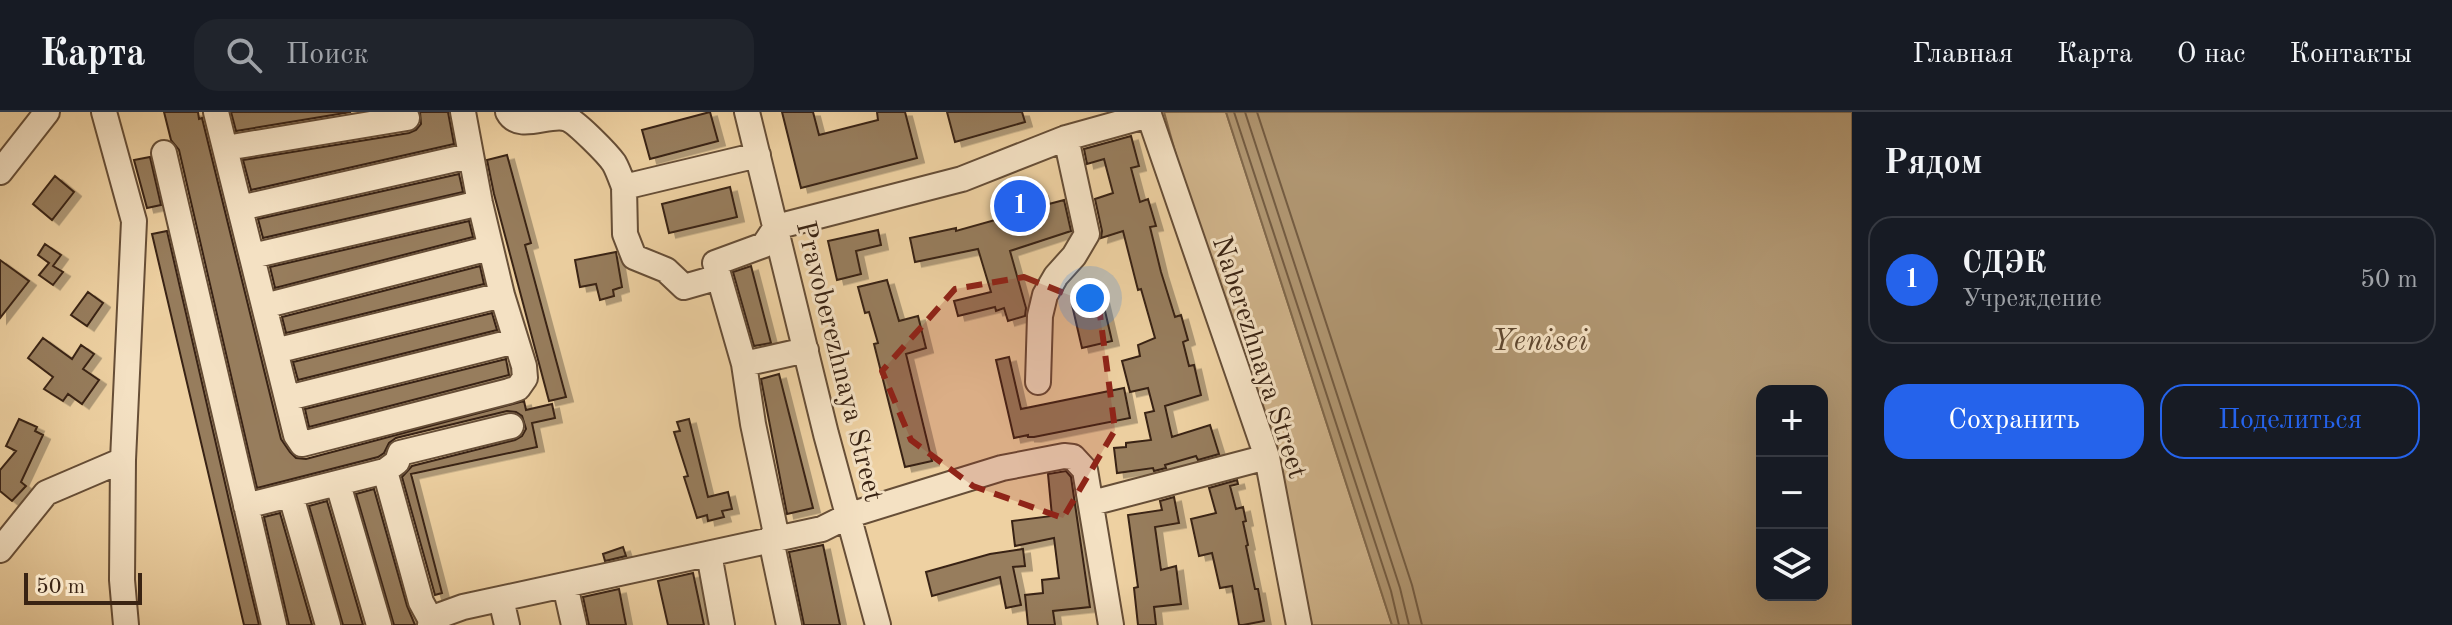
<!DOCTYPE html>
<html lang="ru">
<head>
<meta charset="utf-8">
<style>
	body { margin:0; font-family:"Old Standard TT",serif; background:#20242c; color:#f1f3f6 }
	.controls { position:absolute; right:24px; bottom:24px; display:grid; overflow:hidden; border-radius:16px; box-shadow:0 8px 32px #0002 }
	.controls button { width:72px; height:72px; display:grid; place-items:center; padding:0; border:0; border-bottom:2px solid #363941; background:#171b24; color:#f1f3f6; font:40px sans-serif }
	.scale { position:absolute; left:24px; bottom:20px; width:118px; box-sizing:border-box; padding-left:8px; border:4px solid #392313; border-top:0; font-size:22px; line-height:28px; white-space:nowrap; color:#392313; -webkit-text-stroke:6px #f4e1c3; paint-order:stroke }
	.you { position:absolute; left:1090px; top:186px; width:28px; height:28px; margin:-20px; border:6px solid #fff; border-radius:50%; background:#1a73e8; box-shadow:0 0 0 12px #1a73e833 }
	.badge { display:grid; place-items:center; width:52px; height:52px; border-radius:50%; background:#2563eb; color:#fff; font-size:26px; font-weight:700 }
	.pin { position:absolute; translate:-50% -50%; border:4px solid #fff; box-shadow:0 2px 8px #0006 }
	.list { margin:0; padding:0; list-style:none }
	h2 { display:flex; justify-content:space-between; align-items:center; height:104px; margin:0; padding:0 32px; font-size:34px }
	h2 small { font-size:26px; font-weight:400; color:#9ea1a6 }
	.list li { display:grid; grid-template-columns:52px 1fr auto; gap:24px; align-items:center; box-sizing:border-box; height:128px; margin:0 16px 16px; padding:0 16px; border:2px solid #363941; border-radius:24px }
	.list b { display:block; font-size:30px; white-space:nowrap }
	.list p { margin:0; font-size:26px; white-space:nowrap; color:#9ea1a6 }
	.list em { font-size:26px; font-style:normal; color:#9ea1a6 }
	.actions { display:flex; gap:16px; padding:24px 32px }
	.actions a { flex:1; padding:18px 0; border:2px solid #2563eb; border-radius:24px; text-align:center; font-size:28px; color:#2563eb }
	.actions .main { background:#2563eb; color:#fff }
	.icon { flex:none; width:44px; height:44px; fill:none; stroke:currentColor; stroke-width:2; stroke-linecap:round; stroke-linejoin:round }
	.map { position:relative; flex:none; width:1852px; height:513px; overflow:hidden }
	header { display:flex; align-items:center; gap:48px; box-sizing:border-box; height:112px; padding:0 40px; background:#171b24; border-bottom:2px solid #363941 }
	header strong { font-size:38px }
	nav { display:flex; gap:44px; margin-inline-start:auto; font-size:28px }
	.search { width:560px; height:72px; background:#20242c; display:flex; align-items:center; gap:20px; box-sizing:border-box; padding:0 28px; border-radius:24px; color:#9ea1a6; font-size:30px }
	main { display:flex }
	aside { flex:1; background:#171b24 }
	.map>svg:first-child { display:block }
	.green { fill:#cfb38a; stroke:#846b4e; stroke-width:2 }
	.water { fill:#b09671; stroke:#80684b; stroke-width:2; fill-rule:evenodd }
	.lines { fill:none; stroke-linecap:round; stroke-linejoin:round }
	.shore { stroke:#745c42; stroke-width:2 }
	.building { fill:#977d5d; stroke:#392313; stroke-width:2; filter:url(#shadow) }
	.minor-casing { stroke:#664e37; stroke-width:28 }
	.minor { stroke:#f4e1c3; stroke-width:24 }
	.marked { fill:#8f2418; fill-opacity:0.2; stroke:#8f2418; stroke-width:6; stroke-dasharray:16 10; stroke-linejoin:round }
	.labels { text-anchor:middle; stroke-width:6; stroke-linejoin:round; paint-order:stroke }
	.street-label { font-size:28px; fill:#392313; stroke:#f4e1c3 }
	.water-label { font-size:30px; font-style:italic; fill:#5d462f; stroke:#f4e1c3 }
</style>
</head>
<body>
<header>
<strong>Карта</strong>
<div class="search"><svg class="icon" aria-label="search" viewBox="0 0 24 24"><circle cx="10" cy="10" r="6"/><path d="M15 15l6 6"/></svg>Поиск</div>
<nav><a>Главная</a><a>Карта</a><a>О нас</a><a>Контакты</a></nav>
</header>
<main>
<div class="map">
<svg width="1852" height="513" viewBox="0 0 1852 513">
	<defs>
		<filter id="shadow"><feDropShadow dx="7" dy="4.5" stdDeviation="0" flood-color="#0004"/></filter>
	</defs>
	<rect width="100%" height="100%" fill="#eed1a2"/>
	<filter id="stains"><feTurbulence type="fractalNoise" baseFrequency=".0025" numOctaves="4"/><feColorMatrix values="0 0 0 0 .2 0 0 0 0 .09 0 0 0 0 .02 0 0 0 .5 -.17"/></filter>
	<radialGradient id="worn" r=".72"><stop offset=".6" stop-color="#630" stop-opacity="0"/><stop offset="1" stop-color="#630" stop-opacity=".3"/></radialGradient>
	<path class="green" d="M1164 0H1226L1392 513H1308Z"/>
	<path class="water" d="M1226 0H1852V513H1392ZM1762 279H1822V483H1762Z"/>
	<g class="lines">
		<path class="shore" d="M1234 0 1391 479 1399 513
			M1245 0 1400 476 1409 513
			M1257 0 1412 473 1422 513"/>
	</g>
	<path class="building" d="M164 0H198L199 7 202 6 281 327 290 340 296 346 306 347 524 289 526 298 552 292 555 306 532 311 537 335 411 362 442 481 435 483 402 365 412 354 515 328 522 324 526 317 522 304 516 300 507 299 396 326 389 331 384 341 378 345 257 376 179 38 171 28Z
		M231 0H351L236 19Z
		M420 0H448L454 32 251 78 243 48 409 21 416 18 421 12Z
		M710 0 718 29 650 47 642 18Z
		M782 0H813L819 23 878 8 877 0H905L917 46 801 76Z
		M947 0H1022L1025 10 955 30Z
		M1131 24 1139 54 1131 56 1140 90 1148 87 1156 114 1150 115 1161 160 1175 205 1181 203 1188 228 1183 230 1189 254 1194 253 1201 283 1165 294 1172 325 1210 313 1219 342 1198 348 1196 344 1165 353 1166 356 1154 359 1153 356 1117 361 1114 336 1126 335V331L1151 328 1145 301 1154 299 1148 276 1130 280 1122 249 1140 244 1138 233 1155 226 1141 177 1138 178 1123 119 1101 126 1102 119 1095 87 1113 81 1104 47 1087 52 1084 37Z
		M507 43 531 131 525 133 566 285 549 289 494 82 487 48Z
		M150 45 161 93 147 96 134 48Z
		M459 62 463 80 263 126 258 107Z
		M55 64 74 80 52 108 33 92Z
		M730 75 737 105 669 121 662 92Z
		M1041 80 1045 93 1064 88 1071 119 1010 139 1026 196 1025 204 1008 209 1004 196 996 199 995 195 958 204 954 189 991 180 978 137 915 150 910 126 956 116V119L1013 103 1010 89Z
		M469 109 473 125 275 176 270 155Z
		M878 118 881 133 856 139 861 162 837 168 828 129Z
		M167 119 231 397 259 513H244L152 122Z
		M45 132 61 143 53 154 63 160 53 173 39 163 49 151 38 143Z
		M616 140 622 175 613 178 614 184 600 188 596 172 580 175 575 148Z
		M0 148 29 169 0 206Z
		M480 154 484 172 286 221 282 205Z
		M751 154 771 231 754 234 733 160Z
		M887 168 899 209 918 204 926 236 906 242 932 349 905 355 874 232 878 231 869 200 865 201 858 175Z
		M88 180 103 191 87 214 71 203Z
		M1102 186 1112 229 1082 236 1072 193Z
		M492 201 497 218 298 268 293 250Z
		M43 226 72 247 81 233 94 242 83 257 99 268 82 292 68 282 63 289 44 277 53 265 28 246Z
		M1009 245 1021 297 1124 276 1130 306 1034 325H1028V323L1014 326 996 248Z
		M506 247 509 263 309 315 305 297Z
		M779 262 813 396 787 402 761 267Z
		M19 307 37 315 35 319 43 323 21 370 26 374 12 389 0 379V358L16 339 6 334Z
		M689 307 708 385 728 380 732 397 722 399 724 405 708 409 707 403 697 406 684 365 688 364 674 320 680 319 677 310Z
		M1066 359 1071 365 1090 495 1053 499 1055 513H1028L1025 483 1043 481 1042 468 1059 466 1054 426 1015 434 1012 409 1052 404 1048 362Z
		M1237 368 1238 372 1230 374 1236 397 1243 395 1246 409 1243 410 1248 433 1246 434 1255 477H1258L1264 509 1243 513H1239L1232 474 1220 476 1212 441 1199 444 1191 407 1216 401 1209 376Z
		M374 377 407 494 415 513H394L356 382Z
		M1174 385 1179 411 1155 415 1161 458 1176 454 1181 492 1154 495 1156 513H1138L1134 476 1138 475 1128 403 1162 398 1160 389Z
		M327 389 363 513H343L309 394Z
		M280 401 312 513H289L264 405Z
		M823 433 840 513H804L789 440Z
		M623 435 626 444 605 449 603 442Z
		M1023 437 1025 454 1013 455 1021 493 1006 496 1000 465 932 484 926 460 990 442Z
		M693 461 704 513H668L658 469Z
		M619 477 626 513H589L583 485Z"/>
	<g class="lines">
		<defs>
			<path id="minor" d="M104 0 134 109 123 348 122 468 126 513
				M216 0 296 323 302 332 509 279 518 276 525 266 524 254 502 183 480 91 463 0
				M508 0C519 21 550 0 568 7 577 11 607 41 614 51 618 58 621 67 624 75
				M747 0 826 322 878 513
				M1148 0 1267 345 1299 513
				M226 36 407 6
				M164 41 274 513
				M0 60 47 0
				M240 96 469 44
				M252 144 480 91
				M719 165 684 175 666 158 634 145 625 122 624 75 758 43
				M264 194 490 136
				M275 239 502 183
				M744 252 806 238
				M1038 270 1040 204 1045 183 1056 164 1074 144 1087 122 1066 26
				M288 286 515 229
				M385 359 421 490 432 510
				M338 372 379 513
				M291 384 328 513
				M1092 391 1267 345
				M246 394 385 359 397 350 400 341 511 314
				M0 438 46 381 123 348
				M709 442 722 513
				M565 473 574 513
				M501 487 507 513
				M430 513 441 503 463 495 822 417 850 403 1002 356 1064 344 1073 345 1085 358 1111 513
				M789 513 771 428 775 417 753 312 744 252 715 151 764 133 776 115 962 67 1066 26 1149 3"/>
		</defs>
		<use href="#minor" class="minor-casing"/>
		<use href="#minor" class="minor"/>
	</g>
	<path class="marked" d="M1024 165 1099 195 1115 318 1063 406 973 374 911 328 882 259 955 177Z"/>
	<g class="labels">
		<g class="street-label">
			<text transform="translate(1261 245) rotate(72)" y="10">Naberezhnaya Street</text>
			<text transform="translate(841 249) rotate(76)" y="10">Pravoberezhnaya Street</text>
		</g>
		<g class="water-label">
			<text x="1540" y="238">Yenisei</text>
		</g>
	</g>
	<rect width="100%" height="100%" filter="url(#stains)"/>
	<rect width="100%" height="100%" fill="url(#worn)"/>
</svg>
<div class="controls">
<button>+</button>
<button>−</button>
<button><svg class="icon" aria-label="layers" viewBox="0 0 24 24"><path d="M12 4l9 5-9 5-9-5zM3 14l9 5 9-5"/></svg></button>
</div>
<div class="scale">50 m</div>
<div class="you"></div>
<div class="pin badge" style="left:1020px;top:94px">1</div>
</div>
<aside>
<h2>Рядом<small></small></h2>
<ul class="list">
<li><span class="badge">1</span><div><b>СДЭК</b><p>Учреждение</p></div><em>50 m</em></li>
</ul>
<div class="actions"><a class="main">Сохранить</a><a>Поделиться</a></div>
</aside>
</main>
</body>
</html>
